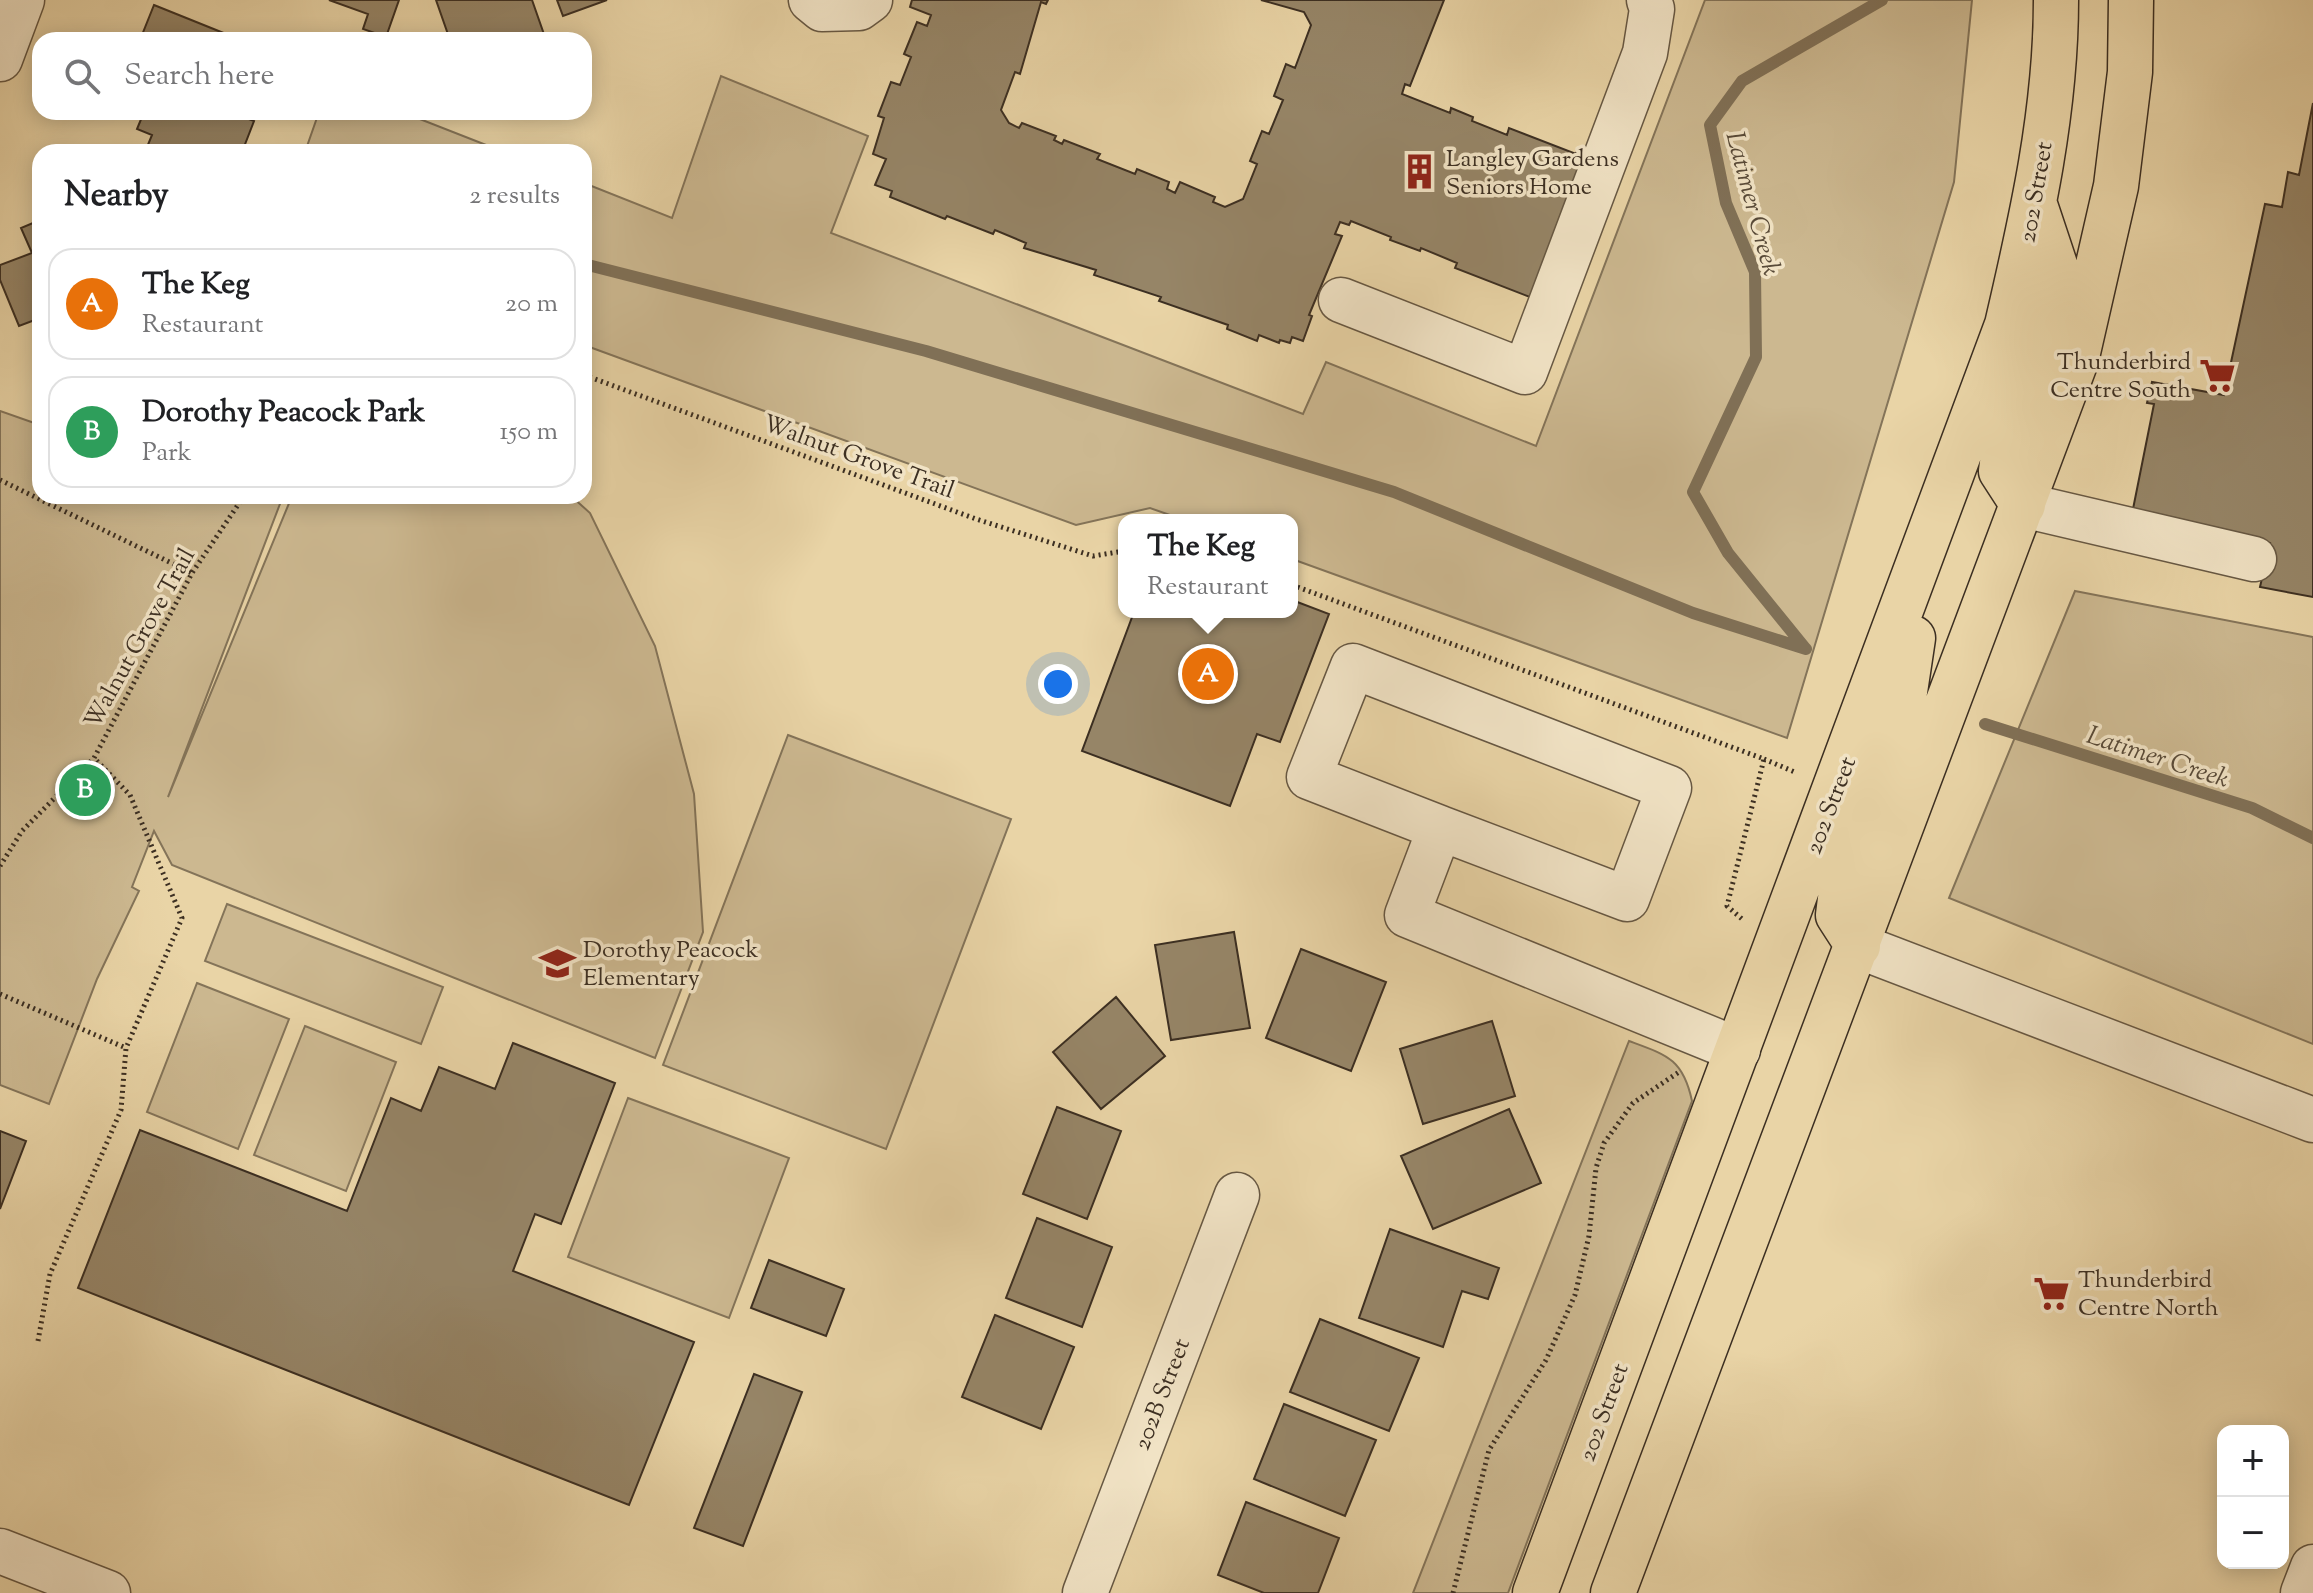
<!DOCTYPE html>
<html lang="en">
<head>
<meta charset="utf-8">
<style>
	body { margin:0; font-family:"Sorts Mill Goudy",serif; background:#f6f6f6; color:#202124 }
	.controls { position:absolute; right:24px; bottom:24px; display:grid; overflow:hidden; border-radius:16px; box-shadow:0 4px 20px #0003 }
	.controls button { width:72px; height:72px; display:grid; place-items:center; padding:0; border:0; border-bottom:2px solid #e0e0e0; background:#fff; color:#202124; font:40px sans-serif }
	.you { position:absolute; left:1058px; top:684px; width:28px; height:28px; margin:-20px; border:6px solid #fff; border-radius:50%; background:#1a73e8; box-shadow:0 0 0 12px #1a73e833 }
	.badge { display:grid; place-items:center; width:52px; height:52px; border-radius:50%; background:#2563eb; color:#fff; font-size:26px; font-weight:700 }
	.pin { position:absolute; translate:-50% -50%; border:4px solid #fff; box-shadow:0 2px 8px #0006 }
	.popup { position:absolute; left:1118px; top:514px; width:180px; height:104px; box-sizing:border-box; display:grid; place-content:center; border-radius:16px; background:#fff; filter:drop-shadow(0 2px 6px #0005); font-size:26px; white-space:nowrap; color:#757577 }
	.popup b { font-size:30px; color:#202124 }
	.popup::after { content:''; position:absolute; left:50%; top:100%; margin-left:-16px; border:16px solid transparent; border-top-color:#fff }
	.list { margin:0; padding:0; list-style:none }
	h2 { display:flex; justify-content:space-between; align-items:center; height:104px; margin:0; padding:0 32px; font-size:34px }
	h2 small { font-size:26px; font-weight:400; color:#757577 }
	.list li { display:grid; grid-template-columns:52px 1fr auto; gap:24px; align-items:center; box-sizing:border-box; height:112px; margin:0 16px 16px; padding:0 16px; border:2px solid #e0e0e0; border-radius:24px }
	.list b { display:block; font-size:30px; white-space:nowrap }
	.list p { margin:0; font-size:26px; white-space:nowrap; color:#757577 }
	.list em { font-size:26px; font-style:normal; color:#757577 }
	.icon { flex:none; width:44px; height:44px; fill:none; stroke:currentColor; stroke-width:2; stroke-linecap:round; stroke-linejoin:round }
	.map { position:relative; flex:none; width:2313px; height:1593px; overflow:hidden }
	.search { position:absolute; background:#fff; box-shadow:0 4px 20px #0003; left:32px; top:32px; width:560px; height:88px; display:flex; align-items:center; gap:20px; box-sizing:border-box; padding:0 28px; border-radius:24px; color:#757577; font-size:30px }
	.panel { position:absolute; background:#fff; box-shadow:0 4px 20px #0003; left:32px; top:144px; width:560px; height:360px; border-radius:24px }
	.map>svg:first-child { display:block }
	.green { fill:#ccb890; stroke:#847459; stroke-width:2 }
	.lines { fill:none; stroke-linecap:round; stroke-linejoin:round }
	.stream { stroke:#807056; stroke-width:12 }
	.building { fill:#968567; stroke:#3c2f22; stroke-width:2 }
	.minor-casing { stroke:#675843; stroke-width:47 }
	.major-casing { stroke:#3c2f22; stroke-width:47 }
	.path { stroke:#3c2f22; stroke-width:5; stroke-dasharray:2 4; stroke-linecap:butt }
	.minor { stroke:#f1e3c5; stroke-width:44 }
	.major { stroke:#e9d4a6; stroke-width:44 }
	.labels { text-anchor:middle; stroke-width:7; stroke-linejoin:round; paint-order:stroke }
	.poi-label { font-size:24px; fill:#3c2f22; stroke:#f1e3c5; text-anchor:start }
	.street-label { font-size:24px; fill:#3c2f22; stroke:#f1e3c5 }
	.water-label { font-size:26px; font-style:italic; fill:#584a38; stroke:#f1e3c5 }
</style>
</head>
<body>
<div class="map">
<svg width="2313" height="1593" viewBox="0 0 2313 1593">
	<rect width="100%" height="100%" fill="#e9d4a6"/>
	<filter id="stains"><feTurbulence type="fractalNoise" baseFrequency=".0025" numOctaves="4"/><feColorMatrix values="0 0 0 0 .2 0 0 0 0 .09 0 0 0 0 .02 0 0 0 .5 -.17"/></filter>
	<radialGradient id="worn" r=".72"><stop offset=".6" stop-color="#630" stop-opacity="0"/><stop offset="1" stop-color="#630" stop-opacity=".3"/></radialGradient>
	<path class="green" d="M1705 0H1972L1954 182 1787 738 1292 559V520H1184L1150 508 1076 525 584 345V183L672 218 721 76 868 136 831 233 1303 414 1326 362 1536 446Z
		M319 112H402L504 152H305Z
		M0 411 40 425V496H283L168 797 292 496H571L590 513 655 646 694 794 703 932 655 1058 172 865 154 831 132 887 139 891 97 979 49 1104 0 1085Z
		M2075 591 2313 637V1044L1949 898Z
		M788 735 1011 819 886 1149 663 1065Z
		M227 904 443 987 421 1044 205 961Z
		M197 983 289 1019 238 1149 147 1112Z
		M305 1026 396 1062 346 1191 254 1155Z
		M1629 1041C1667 1055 1683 1059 1692 1101L1508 1593H1413Z
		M628 1098 789 1158 729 1318 568 1257Z"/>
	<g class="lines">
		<path class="stream" d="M584 264 926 351 1394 492 1693 613 1806 649
			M1805 648 1728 553 1693 492 1756 357 1755 272 1726 203 1710 125 1742 81 1882 0
			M1985 724 2252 808 2313 838"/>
	</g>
	<path class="building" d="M329 0H399L386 37 363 29 368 14Z
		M436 0H532L546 40H450Z
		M557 0H607L563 16Z
		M912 0H1048L1046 4 1041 2 1020 74 1015 72 1001 110 1009 123 1019 128 1022 123 1056 136 1054 140 1062 144 1064 140 1100 154 1097 159 1135 174 1137 169 1169 182 1167 189 1175 193 1180 182 1215 197 1213 202 1225 207 1243 199 1257 164 1250 161 1262 131 1269 134 1283 100 1274 96 1286 64 1295 68 1311 25 1304 12 1261 0H1444L1410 86 1405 84 1402 94 1450 113 1451 108 1473 117 1472 121 1507 135 1509 128 1576 154 1577 151 1592 157 1535 299 1455 268 1457 263 1421 248 1420 251 1390 240 1391 237 1351 221 1349 225 1340 222 1335 234 1342 236 1309 315 1312 316 1303 341 1292 337 1290 343 1280 340 1279 343 1259 335 1257 341 1227 329 1228 325 1159 301 1161 297 1094 275 1096 270 1024 248 1026 243 995 230 993 234 947 216 945 219 890 197 892 191 875 185 886 159 873 154 884 118 878 116 891 82 900 85 911 57 904 54 917 22 927 26 931 15 910 7Z
		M154 5 241 40H140Z
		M2313 103V597L2260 587 2270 543 2132 514 2154 404 2147 403 2152 382 2224 395 2265 204 2282 207 2288 172 2299 175Z
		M144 112H231L254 121 242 152H145L152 135 137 129Z
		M40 220V318L19 326 0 280V265L32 253 21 228Z
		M1292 600 1329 614 1280 742 1257 734 1230 806 1082 751 1134 612H1292Z
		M1234 932 1250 1028 1171 1040 1155 945Z
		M1301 949 1386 982 1351 1071 1266 1038Z
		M1116 997 1165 1056 1101 1109 1053 1052Z
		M1492 1021 1515 1096 1423 1124 1400 1049Z
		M513 1043 615 1083 561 1224 535 1214 513 1271 694 1342 629 1505 78 1288 140 1130 347 1211 391 1098 421 1111 439 1067 495 1089Z
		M1057 1107 1121 1131 1087 1219 1023 1194Z
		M1509 1109 1541 1183 1433 1229 1401 1156Z
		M0 1131 26 1141 0 1209Z
		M1037 1218 1112 1247 1082 1327 1006 1298Z
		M1390 1229 1499 1268 1488 1299 1462 1291 1443 1347 1359 1318Z
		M769 1260 844 1289 826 1336 751 1308Z
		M995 1315 1074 1347 1041 1429 962 1397Z
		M1320 1319 1419 1358 1389 1431 1290 1392Z
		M754 1374 802 1392 743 1546 694 1528Z
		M1284 1404 1376 1440 1345 1516 1254 1479Z
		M1246 1502 1339 1538 1318 1593H1264L1218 1575Z"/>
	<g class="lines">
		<defs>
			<path id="minor" d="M811 0 822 9 859 8 870 0
				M0 59 22 0
				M1341 300 1525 372 1645 53 1652 9 1649 0
				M2023 505 2254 559
				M1440 828 1309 777 1353 666 1669 788 1627 899 1440 828 1407 915 1738 1050
				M1858 946 2313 1120
				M0 1551 108 1593
				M1085 1593 1237 1195
				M2303 1593 2313 1567"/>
			<path id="major" d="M2023 505 2001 471 2005 440 2041 338 2055 265 2035 205
				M1858 946 1838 915 1842 883 1903 705 1913 638
				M1535 1593 2007 325C2032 218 2056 111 2056 0
				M1613 1593 2076 361 2116 186 2130 72 2131 0"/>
		</defs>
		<use href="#minor" class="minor-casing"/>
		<use href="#major" class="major-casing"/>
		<path class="path" d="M584 375 976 519 1093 556 1124 551
			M0 480 192 573
			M1292 585 1764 759 1727 906 1742 919
			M1764 759 1797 773
			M0 866 22 831 94 758 192 573 244 496
			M0 994 126 1048
			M38 1341 50 1274 121 1110 126 1048 182 918 130 795 94 758
			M1453 1593 1489 1450 1546 1360 1575 1295 1589 1236 1596 1168 1604 1143 1633 1103 1679 1072"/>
		<use href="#minor" class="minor"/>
		<use href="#major" class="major"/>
	</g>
	<defs>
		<symbol id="building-bare" viewBox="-9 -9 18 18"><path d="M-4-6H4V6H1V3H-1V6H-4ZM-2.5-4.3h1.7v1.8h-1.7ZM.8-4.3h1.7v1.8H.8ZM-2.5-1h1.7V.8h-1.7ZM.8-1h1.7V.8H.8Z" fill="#8f2418" stroke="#f1e3c5" stroke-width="2.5" paint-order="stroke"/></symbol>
		<symbol id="supermarket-bare" viewBox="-9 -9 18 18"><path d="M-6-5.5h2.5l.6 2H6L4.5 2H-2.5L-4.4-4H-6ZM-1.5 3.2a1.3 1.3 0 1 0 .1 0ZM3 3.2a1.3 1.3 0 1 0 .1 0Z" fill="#8f2418" stroke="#f1e3c5" stroke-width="2.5" paint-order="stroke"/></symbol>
		<symbol id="school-bare" viewBox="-9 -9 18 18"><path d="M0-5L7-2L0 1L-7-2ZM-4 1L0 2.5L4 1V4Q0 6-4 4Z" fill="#8f2418" stroke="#f1e3c5" stroke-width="2.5" paint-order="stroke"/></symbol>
	</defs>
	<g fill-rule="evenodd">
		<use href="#building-bare" x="1394" y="146" width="51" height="51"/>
		<use href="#supermarket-bare" x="2192" y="350" width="51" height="51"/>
		<use href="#school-bare" x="532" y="938" width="51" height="51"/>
		<use href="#supermarket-bare" x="2026" y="1268" width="51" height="51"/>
	</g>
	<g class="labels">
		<g class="poi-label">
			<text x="1446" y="166">Langley Gardens<tspan x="1446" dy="28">Seniors Home</tspan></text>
			<text x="2191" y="369" text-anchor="end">Thunderbird<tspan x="2191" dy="28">Centre South</tspan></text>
			<text x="583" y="957">Dorothy Peacock<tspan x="583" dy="28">Elementary</tspan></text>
			<text x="2078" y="1287">Thunderbird<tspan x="2078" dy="28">Centre North</tspan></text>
		</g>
		<g class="street-label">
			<text transform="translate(2035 192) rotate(-80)" y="8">202 Street</text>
			<text transform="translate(859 456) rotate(20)" y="8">Walnut Grove Trail</text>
			<text transform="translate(139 638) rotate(-61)" y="8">Walnut Grove Trail</text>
			<text transform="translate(1830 805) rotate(-69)" y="8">202 Street</text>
			<text transform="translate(1161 1394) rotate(-69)" y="8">202B Street</text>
			<text transform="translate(1603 1412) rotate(-70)" y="8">202 Street</text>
		</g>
		<g class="water-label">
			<text transform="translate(1754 203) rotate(75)" y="9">Latimer Creek</text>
			<text transform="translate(2158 756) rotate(18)" y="9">Latimer Creek</text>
		</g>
	</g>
	<rect width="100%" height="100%" filter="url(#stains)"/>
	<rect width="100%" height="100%" fill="url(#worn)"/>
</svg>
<div class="controls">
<button>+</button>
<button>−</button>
</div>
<div class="you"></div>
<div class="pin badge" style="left:1208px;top:674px;background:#e8710a">A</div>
<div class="popup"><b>The Keg</b>Restaurant</div>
<div class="pin badge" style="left:85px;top:790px;background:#2e9e5b">B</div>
<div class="search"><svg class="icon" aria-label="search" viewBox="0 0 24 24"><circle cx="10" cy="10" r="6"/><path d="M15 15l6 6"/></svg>Search here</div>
<section class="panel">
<h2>Nearby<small>2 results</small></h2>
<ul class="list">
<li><span class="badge" style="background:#e8710a">A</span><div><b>The Keg</b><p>Restaurant</p></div><em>20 m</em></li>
<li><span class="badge" style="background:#2e9e5b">B</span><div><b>Dorothy Peacock Park</b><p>Park</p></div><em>150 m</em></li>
</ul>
</section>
</div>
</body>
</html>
